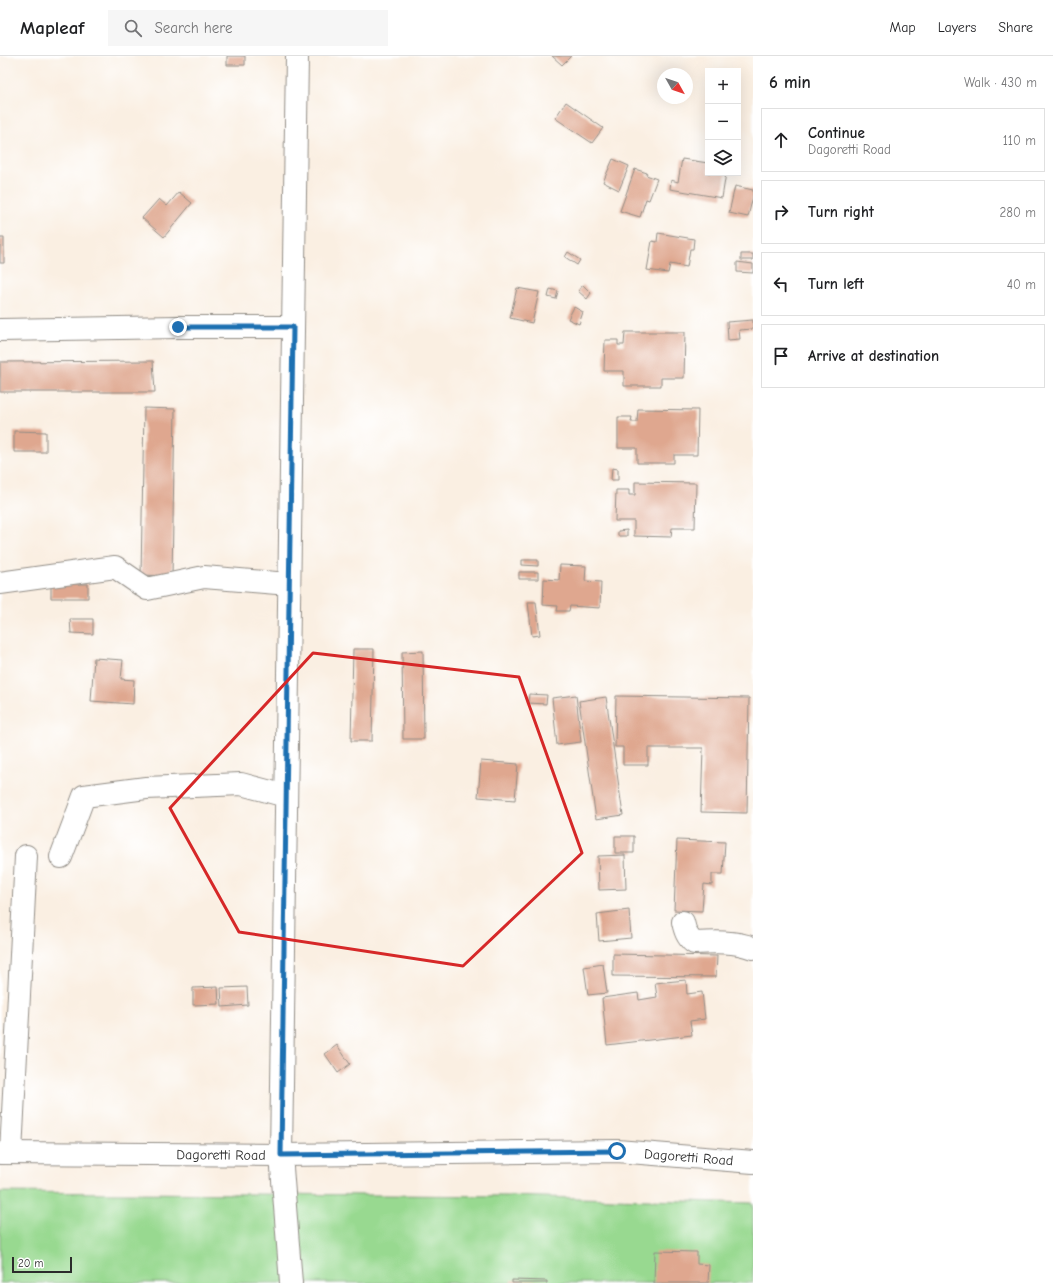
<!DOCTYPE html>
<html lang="en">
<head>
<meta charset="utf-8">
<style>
	body { margin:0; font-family:"Comic Neue",sans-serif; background:#f6f6f6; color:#202124 }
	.controls { position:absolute; right:12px; top:12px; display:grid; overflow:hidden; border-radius:0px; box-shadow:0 4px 16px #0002 }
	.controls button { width:36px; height:36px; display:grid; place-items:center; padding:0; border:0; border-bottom:1px solid #e0e0e0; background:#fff; color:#202124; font:20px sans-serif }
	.compass { position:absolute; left:657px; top:12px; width:36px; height:36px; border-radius:50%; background:#fff; box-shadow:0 4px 16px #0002; rotate:130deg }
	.scale { position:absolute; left:12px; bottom:10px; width:60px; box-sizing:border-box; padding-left:4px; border:2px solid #2b2b2b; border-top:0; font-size:11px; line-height:14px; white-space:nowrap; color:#2b2b2b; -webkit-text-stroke:3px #fff; paint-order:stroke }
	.stop { position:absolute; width:12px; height:12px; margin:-9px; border:3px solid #1f6fb2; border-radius:50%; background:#fff }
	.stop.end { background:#1f6fb2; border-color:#fff; box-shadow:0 1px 4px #0008 }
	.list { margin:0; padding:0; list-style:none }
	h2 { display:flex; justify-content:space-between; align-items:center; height:52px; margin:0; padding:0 16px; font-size:17px }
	h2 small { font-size:13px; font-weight:400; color:#757577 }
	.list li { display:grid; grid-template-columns:26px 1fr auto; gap:12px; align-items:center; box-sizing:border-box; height:64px; margin:0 8px 8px; padding:0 8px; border:1px solid #e0e0e0; border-radius:0px }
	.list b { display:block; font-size:15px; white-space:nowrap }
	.list p { margin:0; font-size:13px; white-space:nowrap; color:#757577 }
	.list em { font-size:13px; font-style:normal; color:#757577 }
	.icon { flex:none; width:22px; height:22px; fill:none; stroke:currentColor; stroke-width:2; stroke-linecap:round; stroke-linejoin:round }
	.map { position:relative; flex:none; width:753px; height:1227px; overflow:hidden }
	header { display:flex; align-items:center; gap:24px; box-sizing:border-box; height:56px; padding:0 20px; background:#fff; border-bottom:1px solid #e0e0e0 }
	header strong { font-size:19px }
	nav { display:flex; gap:22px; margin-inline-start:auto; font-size:14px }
	.search { width:280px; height:36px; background:#f6f6f6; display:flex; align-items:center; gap:10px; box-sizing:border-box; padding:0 14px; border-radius:0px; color:#757577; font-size:15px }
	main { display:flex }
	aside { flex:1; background:#fff }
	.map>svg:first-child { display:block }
	.green { fill:#98d990; stroke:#62825e }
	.building { fill:#dfa78f }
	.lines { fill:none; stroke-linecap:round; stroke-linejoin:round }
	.minor-casing { stroke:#928d86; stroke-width:24 }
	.major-casing { stroke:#928d86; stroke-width:24 }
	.minor { stroke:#fff; stroke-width:22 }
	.major { stroke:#fff; stroke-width:22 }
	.route { stroke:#1f6fb2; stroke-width:5 }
	.marked { fill:none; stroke:#d62828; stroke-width:3; stroke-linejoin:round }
	.labels { text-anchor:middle; stroke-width:3; stroke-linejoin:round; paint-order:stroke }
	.street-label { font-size:14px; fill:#2b2b2b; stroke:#fff }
</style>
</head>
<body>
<header>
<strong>Mapleaf</strong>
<div class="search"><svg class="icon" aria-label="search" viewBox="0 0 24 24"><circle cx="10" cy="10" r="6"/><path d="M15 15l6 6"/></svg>Search here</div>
<nav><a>Map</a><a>Layers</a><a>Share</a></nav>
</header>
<main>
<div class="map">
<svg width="753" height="1227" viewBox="0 0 753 1227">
	<rect width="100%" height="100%" fill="#fff"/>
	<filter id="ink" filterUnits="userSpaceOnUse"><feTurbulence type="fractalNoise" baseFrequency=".025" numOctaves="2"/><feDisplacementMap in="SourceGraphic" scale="8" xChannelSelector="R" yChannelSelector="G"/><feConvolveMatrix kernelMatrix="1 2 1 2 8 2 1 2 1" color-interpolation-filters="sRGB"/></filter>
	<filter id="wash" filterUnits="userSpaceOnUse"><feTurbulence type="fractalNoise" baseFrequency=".012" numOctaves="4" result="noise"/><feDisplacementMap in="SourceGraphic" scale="16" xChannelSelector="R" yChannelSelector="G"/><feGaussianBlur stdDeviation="0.9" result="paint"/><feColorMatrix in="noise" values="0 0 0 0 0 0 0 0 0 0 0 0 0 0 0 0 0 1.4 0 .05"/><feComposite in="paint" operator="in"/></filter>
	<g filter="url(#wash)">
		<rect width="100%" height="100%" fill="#faefe2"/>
		<path class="green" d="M0 1136 508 1140 753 1147V1227H0Z"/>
		<g id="blocks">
			<path class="building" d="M227 0H245V9H227Z
				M552 0H571L562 9Z
				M566 46 603 72 592 87 555 62Z
				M613 103 629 110 619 134 603 126Z
				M682 103 708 107V117H726L722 142 670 133 671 124 678 126Z
				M635 113 647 117 646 119 657 123 649 144 646 143 640 161 620 155Z
				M735 130 753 134V140L748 161 729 157Z
				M179 136 192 147 164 181 142 162 159 143 167 150Z
				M658 177 694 183 693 193H690L687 211 670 208 668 217 647 214 652 185 657 186Z
				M0 182H4V207H0Z
				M568 196 580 204 577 209 565 201Z
				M741 198H753V204H741Z
				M737 206 753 208V217L737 216Z
				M583 229 591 237 587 243 578 235Z
				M517 232 539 236 532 267 510 262Z
				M550 233 558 235 556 243 548 241Z
				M574 251 583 256 579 268 568 263Z
				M753 264V273L739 274 740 283 728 284 727 266Z
				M625 276H685L684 322H661V330H624V315H604L605 284H618V289H624Z
				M153 305 155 336H0V306Z
				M144 352 175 353 172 520 141 519Z
				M638 353 698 354 697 399H674V407H637V392H618V361H632L631 366H637Z
				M14 375 46 376V396H14Z
				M612 412 618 413V424H611Z
				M635 426 696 427 695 472H672L671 481 634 480V465H615L616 434H629V439H635Z
				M627 474V480H618V475Z
				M522 504H538V510L522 509Z
				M560 509 586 510 585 525 601 526 600 552 570 550 569 555H557L558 550 543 549 544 523 559 524Z
				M519 516H538V523H519Z
				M51 528H88V542H51Z
				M528 546H536L540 579 532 580Z
				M70 563H93V578L71 577Z
				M353 593H374L372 685H351Z
				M423 595 424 683H403L402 596Z
				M94 602 123 604 121 623 134 624 133 648 91 645Z
				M529 638 547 639 546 648 528 647Z
				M576 639 581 686 557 689 552 642Z
				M616 640 749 642 747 757 701 756 703 692H648V709H623V691H615Z
				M606 641 623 759 596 763 579 645Z
				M481 705 518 708 515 744 478 741Z
				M615 780H634V797H615Z
				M677 784 725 786 723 818H712V829L704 828 702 855 674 854Z
				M625 799 626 833 599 834 598 800Z
				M629 854 631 882 599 885 597 858Z
				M613 898 717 900 716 921 613 920Z
				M603 908 607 937 588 939 584 911Z
				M686 924 687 938 702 936 705 963 690 965 692 979 607 989 602 942 638 937 639 944 657 941 655 927Z
				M218 931 219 948 193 949V932Z
				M247 931 248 949 222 951 221 932Z
				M337 989 350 1008 338 1017 325 998Z
				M655 1195 697 1196V1208L709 1209 708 1227H654Z
				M512 1224 547 1225V1227H512Z"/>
		</g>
	</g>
	<g filter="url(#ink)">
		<use href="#blocks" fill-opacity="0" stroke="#928d86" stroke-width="1"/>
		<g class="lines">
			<defs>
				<path id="minor" d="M0 274 178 271H293
					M0 527 115 511 147 533 204 521 289 528
					M61 801 84 740 146 732 241 728 286 740
					M683 866C685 875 687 881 694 887 714 886 735 885 753 892
					M11 1097 26 800
					M291 1227 281 1099 297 0"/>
				<g id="major">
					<path id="s1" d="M0 1097 281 1099 617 1095 753 1106"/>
				</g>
			</defs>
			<use href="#minor" class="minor-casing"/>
			<use href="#major" class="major-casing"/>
			<use href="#minor" class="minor"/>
			<use href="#major" class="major"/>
		</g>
	</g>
	<g class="lines" filter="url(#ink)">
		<path class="route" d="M178 271H293L281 1099 617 1095"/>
	</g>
	<path class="marked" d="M313 597 519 621 582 797 463 910 239 876 170 752Z"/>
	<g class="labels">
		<g class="street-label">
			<text dy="5" stroke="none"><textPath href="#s1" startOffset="221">Dagoretti Road</textPath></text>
			<text dy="5" stroke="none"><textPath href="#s1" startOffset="689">Dagoretti Road</textPath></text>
		</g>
	</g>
</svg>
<div class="controls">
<button>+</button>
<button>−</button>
<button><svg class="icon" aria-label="layers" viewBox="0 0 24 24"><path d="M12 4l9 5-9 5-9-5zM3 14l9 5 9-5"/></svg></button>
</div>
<svg class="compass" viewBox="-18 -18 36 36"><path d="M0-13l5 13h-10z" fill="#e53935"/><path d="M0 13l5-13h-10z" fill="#757577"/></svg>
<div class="scale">20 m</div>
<div class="stop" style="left:617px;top:1095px"></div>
<div class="stop end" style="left:178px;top:271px"></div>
</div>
<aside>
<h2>6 min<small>Walk · 430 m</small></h2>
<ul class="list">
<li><svg class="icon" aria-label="ahead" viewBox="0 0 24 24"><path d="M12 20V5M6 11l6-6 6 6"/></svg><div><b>Continue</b><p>Dagoretti Road</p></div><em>110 m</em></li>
<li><svg class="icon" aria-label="right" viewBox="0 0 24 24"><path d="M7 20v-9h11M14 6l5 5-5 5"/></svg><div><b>Turn right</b></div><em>280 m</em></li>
<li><svg class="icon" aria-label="left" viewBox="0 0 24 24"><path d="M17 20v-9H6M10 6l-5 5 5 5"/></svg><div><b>Turn left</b></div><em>40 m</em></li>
<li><svg class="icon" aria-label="arrive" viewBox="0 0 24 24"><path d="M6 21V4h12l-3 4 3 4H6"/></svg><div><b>Arrive at destination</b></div></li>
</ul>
</aside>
</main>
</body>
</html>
